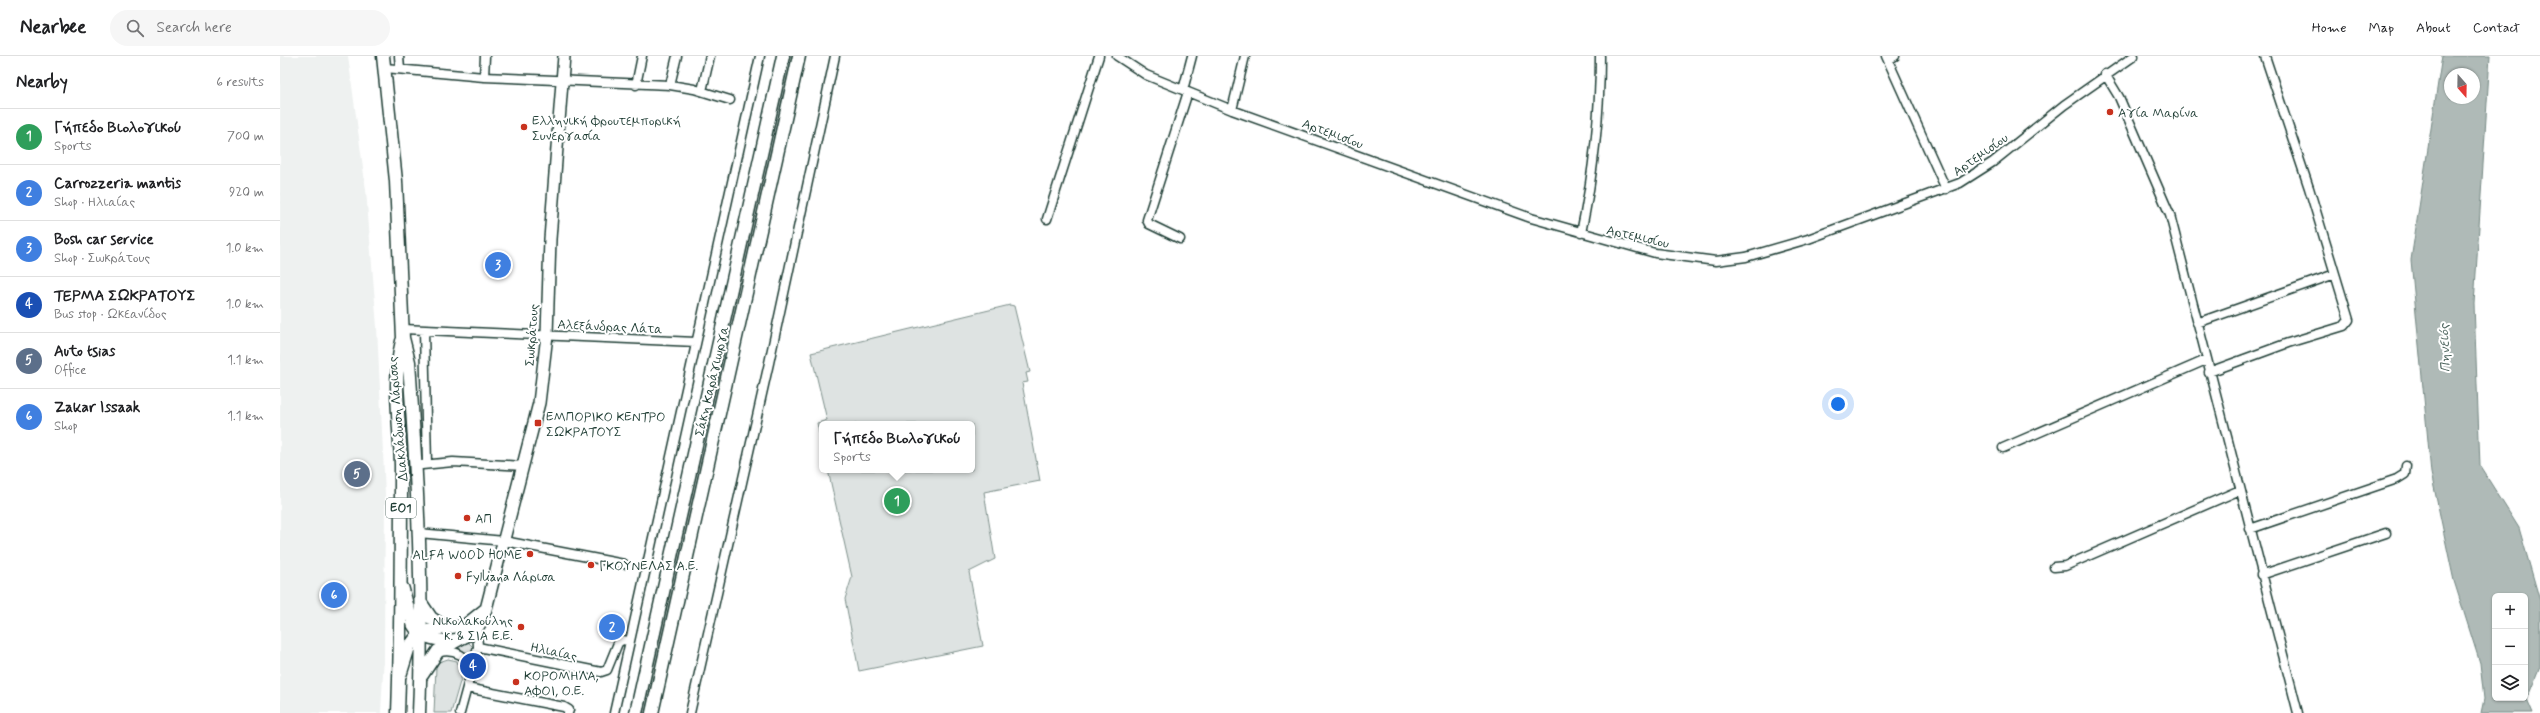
<!DOCTYPE html>
<html lang="en">
<head>
<meta charset="utf-8">
<style>
	body { margin:0; font-family:Mynerve,sans-serif; background:#f6f6f6; color:#202124 }
	.controls { position:absolute; right:12px; bottom:12px; display:grid; overflow:hidden; border-radius:6px; box-shadow:0 1px 3px #0004 }
	.controls button { width:36px; height:36px; display:grid; place-items:center; padding:0; border:0; border-bottom:1px solid #e0e0e0; background:#fff; color:#202124; font:20px sans-serif }
	.compass { position:absolute; left:2164px; top:12px; width:36px; height:36px; border-radius:50%; background:#fff; box-shadow:0 1px 3px #0004; rotate:160deg }
	.you { position:absolute; left:1558px; top:348px; width:14px; height:14px; margin:-10px; border:3px solid #fff; border-radius:50%; background:#1a73e8; box-shadow:0 0 0 6px #1a73e833 }
	.badge { display:grid; place-items:center; width:26px; height:26px; border-radius:50%; background:#db2777; color:#fff; font-size:13px; font-weight:700 }
	.pin { position:absolute; translate:-50% -50%; border:2px solid #fff; box-shadow:0 1px 4px #0006 }
	.popup { position:absolute; left:539px; top:365px; width:156px; height:52px; box-sizing:border-box; display:grid; place-content:center; border-radius:6px; background:#fff; filter:drop-shadow(0 1px 3px #0005); font-size:13px; white-space:nowrap; color:#757577 }
	.popup b { font-size:15px; color:#202124 }
	.popup::after { content:''; position:absolute; left:50%; top:100%; margin-left:-8px; border:8px solid transparent; border-top-color:#fff }
	.list { margin:0; padding:0; list-style:none }
	h2 { display:flex; justify-content:space-between; align-items:center; height:52px; margin:0; padding:0 16px; font-size:17px }
	h2 small { font-size:13px; font-weight:400; color:#757577 }
	.list li { display:grid; grid-template-columns:26px 1fr auto; gap:12px; align-items:center; box-sizing:border-box; height:56px; padding:0 16px; border-top:1px solid #e0e0e0 }
	.list b { display:block; font-size:15px; white-space:nowrap }
	.list p { margin:0; font-size:13px; white-space:nowrap; color:#757577 }
	.list em { font-size:13px; font-style:normal; color:#757577 }
	.icon { flex:none; width:22px; height:22px; fill:none; stroke:currentColor; stroke-width:2; stroke-linecap:round; stroke-linejoin:round }
	.map { position:relative; flex:none; width:2260px; height:657px; overflow:hidden }
	header { display:flex; align-items:center; gap:24px; box-sizing:border-box; height:56px; padding:0 20px; background:#fff; border-bottom:1px solid #e0e0e0 }
	header strong { font-size:19px }
	nav { display:flex; gap:22px; margin-inline-start:auto; font-size:14px }
	.search { width:280px; height:36px; background:#f6f6f6; display:flex; align-items:center; gap:10px; box-sizing:border-box; padding:0 14px; border-radius:22px; color:#757577; font-size:15px }
	main { display:flex }
	aside { flex:1; background:#fff }
	.map>svg:first-child { display:block }
	.built { fill:#eef1f0 }
	.green { fill:#dee3e2; stroke:#7e908b }
	.water { fill:#afbab7; stroke:#758883; fill-rule:evenodd }
	.lines { fill:none; stroke-linecap:round; stroke-linejoin:round }
	.minor-casing { stroke:#1f3d34; stroke-width:11 }
	.secondary-casing { stroke:#1f3d34; stroke-width:14 }
	.primary-casing { stroke:#1f3d34; stroke-width:15 }
	.minor { stroke:#fff; stroke-width:8 }
	.secondary { stroke:#fff; stroke-width:11 }
	.primary { stroke:#fff; stroke-width:12 }
	.poi-dot { fill:#c8321e; stroke:#fff; stroke-width:1.5 }
	.labels { text-anchor:middle; stroke-width:4; stroke-linejoin:round; paint-order:stroke }
	.shield { fill:#fff; stroke:#627771; stroke-width:1 }
	.shield-label { font-size:12px; font-weight:bold; fill:#1f3d34 }
	.poi-label { font-size:13px; fill:#1f3d34; stroke:#fff; text-anchor:start }
	.street-label { font-size:13px; fill:#1f3d34; stroke:#fff }
	.water-label { font-size:14px; font-style:italic; fill:#4a625b; stroke:#fff }
</style>
</head>
<body>
<header>
<strong>Nearbee</strong>
<div class="search"><svg class="icon" aria-label="search" viewBox="0 0 24 24"><circle cx="10" cy="10" r="6"/><path d="M15 15l6 6"/></svg>Search here</div>
<nav><a>Home</a><a>Map</a><a>About</a><a>Contact</a></nav>
</header>
<main>
<aside>
<h2>Nearby<small>6 results</small></h2>
<ul class="list">
<li><span class="badge" style="background:#2e9e5b">1</span><div><b>Γήπεδο Βιολογικού</b><p>Sports</p></div><em>700 m</em></li>
<li><span class="badge" style="background:#3f7fe0">2</span><div><b>Carrozzeria mantis</b><p>Shop · Ηλιαίας</p></div><em>920 m</em></li>
<li><span class="badge" style="background:#3f7fe0">3</span><div><b>Bosh car service</b><p>Shop · Σωκράτους</p></div><em>1.0 km</em></li>
<li><span class="badge" style="background:#1a4fb4">4</span><div><b>ΤΕΡΜΑ ΣΩΚΡΑΤΟΥΣ</b><p>Bus stop · Ωκεανίδος</p></div><em>1.0 km</em></li>
<li><span class="badge" style="background:#5c6f8a">5</span><div><b>Auto tsias</b><p>Office</p></div><em>1.1 km</em></li>
<li><span class="badge" style="background:#3f7fe0">6</span><div><b>Zakar Issaak</b><p>Shop</p></div><em>1.1 km</em></li>
</ul>
</aside>
<div class="map">
<svg width="2260" height="657" viewBox="0 0 2260 657">
	<rect width="100%" height="100%" fill="#fff"/>
	<filter id="ink" filterUnits="userSpaceOnUse"><feTurbulence type="fractalNoise" baseFrequency=".025" numOctaves="2"/><feDisplacementMap in="SourceGraphic" scale="8" xChannelSelector="R" yChannelSelector="G"/><feConvolveMatrix kernelMatrix="1 2 1 2 8 2 1 2 1" color-interpolation-filters="sRGB"/></filter>
	<g filter="url(#ink)">
		<path class="built" d="M0 0H68L86 134 97 271 105 438 104 599 101 657H0Z"/>
		<path class="green" d="M508 0H513L366 657H362Z
			M730 249 734 250 750 316 746 317 748 326 742 327 760 425 704 436 715 503 689 516 703 590 579 615 565 543 572 521 548 414H692V368H542V389L537 367 547 364 531 297Z
			M188 586 193 591 190 599 177 591Z
			M168 603 177 605 182 619 171 657H154L156 611 159 606Z"/>
		<path class="water" d="M2162 0H2210L2194 248 2200 410 2239 472 2260 545V611L2247 643 2253 657H2201L2204 643 2200 607 2174 525 2151 417 2131 204ZM2170 18H2194V42H2170ZM2215 540H2245V642H2215Z"/>
		<g class="lines">
			<defs>
				<path id="minor" d="M119 0 120 13
					M837 0 866 19 952 54 1251 162 1375 197 1436 205 1466 201 1528 183 1680 127 1713 106 1784 49 1854 0
					M1606 0 1666 133
					M1608 4 1615 0
					M105 12 204 21 390 29 414 33 450 44
					M1825 18 1839 41 1890 159 2018 657
					M204 21 205 0
					M356 29 362 0
					M390 29 397 0
					M903 34 912 0
					M422 35 430 0
					M952 54 965 0
					M767 163 819 0
					M1301 177C1313 120 1320 59 1320 0
					M900 183 869 168 867 164 908 36
					M1917 267 2055 218
					M123 273 416 286
					M144 274 147 408
					M1929 316 2008 287 2064 270 2069 264 2029 132 1985 0
					M1723 392 1926 304
					M142 409 173 406 243 410
					M1970 473 2117 423 2125 418 2126 410
					M139 477 224 485 344 508
					M1774 511 1785 510 1960 434
					M1981 519 2106 477
					M198 591 321 616 327 614 338 587 342 584 349 585
					M160 596C174 593 189 600 193 615
					M187 632 284 651 289 654 288 657
					M180 657 198 591 197 573
					M334 657 480 0
					M410 657 489 307 555 0"/>
				<path id="secondary" d="M123 532 133 569C143 587 177 588 192 577 200 571 203 562 206 553L259 347 267 279 270 183 284 0
					M121 618 130 589 136 581 149 574 184 570 204 554"/>
				<path id="primary" d="M103 0 116 125 123 282 129 306C137 423 144 540 139 657
					M141 547 151 562 166 572
					M142 619 158 595 185 580
					M118 657C121 574 121 491 121 409 120 368 112 325 122 285
					M356 657 503 0
					M372 657 519 0"/>
			</defs>
			<use href="#minor" class="minor-casing"/>
			<use href="#secondary" class="secondary-casing"/>
			<use href="#primary" class="primary-casing"/>
			<use href="#minor" class="minor"/>
			<use href="#secondary" class="secondary"/>
			<use href="#primary" class="primary"/>
		</g>
	</g>
	<g class="poi-dot">
		<circle cx="1830" cy="56" r="4"/>
		<circle cx="244" cy="71" r="4"/>
		<rect x="254" y="363" width="8" height="8" rx="2"/>
		<circle cx="187" cy="462" r="4"/>
		<circle cx="250" cy="498" r="4"/>
		<circle cx="311" cy="509" r="4"/>
		<circle cx="178" cy="520" r="4"/>
		<circle cx="241" cy="571" r="4"/>
		<circle cx="236" cy="626" r="4"/>
	</g>
	<g class="labels">
		<rect class="shield" x="106" y="442" width="30" height="20" rx="3"/>
		<g class="shield-label">
			<text x="121" y="456">ΕΟ1</text>
		</g>
		<g class="poi-label">
			<text x="1838" y="61">Αγία Μαρίνα</text>
			<text x="252" y="69">Ελληνική Φρουτεμπορική<tspan x="252" dy="15">Συνεργασία</tspan></text>
			<text x="266" y="365">ΕΜΠΟΡΙΚΟ ΚΕΝΤΡΟ<tspan x="266" dy="15">ΣΩΚΡΑΤΟΥΣ</tspan></text>
			<text x="195" y="467">ΑΠ</text>
			<text x="242" y="503" text-anchor="end">ALFA WOOD HOME</text>
			<text x="319" y="514">ΓΚΟΥΝΕΛΑΣ Α.Ε.</text>
			<text x="186" y="525">Fylliana Λάρισα</text>
			<text x="233" y="569" text-anchor="end">Νικολακούλης<tspan x="233" dy="15">κ. &amp; ΣΙΑ Ε.Ε.</tspan></text>
			<text x="244" y="624">ΚΟΡΟΜΗΛΑ,<tspan x="244" dy="15">ΑΦΟΙ, Ο.Ε.</tspan></text>
		</g>
		<g class="street-label">
			<text transform="translate(1053 77) rotate(20)" y="5">Αρτεμισίου</text>
			<text transform="translate(1700 98) rotate(-35)" y="5">Αρτεμισίου</text>
			<text transform="translate(1358 180) rotate(13)" y="5">Αρτεμισίου</text>
			<text transform="translate(330 270) rotate(3)" y="5">Αλεξάνδρας Λάτα</text>
			<text transform="translate(251 279) rotate(-86)" y="5">Σωκράτους</text>
			<text transform="translate(431 325) rotate(-77)" y="5">Σάκη Καράγιωργα</text>
			<text transform="translate(117 363) rotate(-95)" y="5">Διακλάδωση Λάρισας</text>
			<text transform="translate(274 595) rotate(12)" y="5">Ηλιαίας</text>
		</g>
		<g class="water-label">
			<text transform="translate(2164 292) rotate(-92)" y="5">Πηνειός</text>
		</g>
	</g>
</svg>
<div class="controls">
<button>+</button>
<button>−</button>
<button><svg class="icon" aria-label="layers" viewBox="0 0 24 24"><path d="M12 4l9 5-9 5-9-5zM3 14l9 5 9-5"/></svg></button>
</div>
<svg class="compass" viewBox="-18 -18 36 36"><path d="M0-13l5 13h-10z" fill="#e53935"/><path d="M0 13l5-13h-10z" fill="#757577"/></svg>
<div class="you"></div>
<div class="pin badge" style="left:617px;top:445px;background:#2e9e5b">1</div>
<div class="popup"><b>Γήπεδο Βιολογικού</b>Sports</div>
<div class="pin badge" style="left:332px;top:571px;background:#3f7fe0">2</div>
<div class="pin badge" style="left:218px;top:209px;background:#3f7fe0">3</div>
<div class="pin badge" style="left:193px;top:610px;background:#1a4fb4">4</div>
<div class="pin badge" style="left:77px;top:418px;background:#5c6f8a">5</div>
<div class="pin badge" style="left:54px;top:539px;background:#3f7fe0">6</div>
</div>
</main>
</body>
</html>
